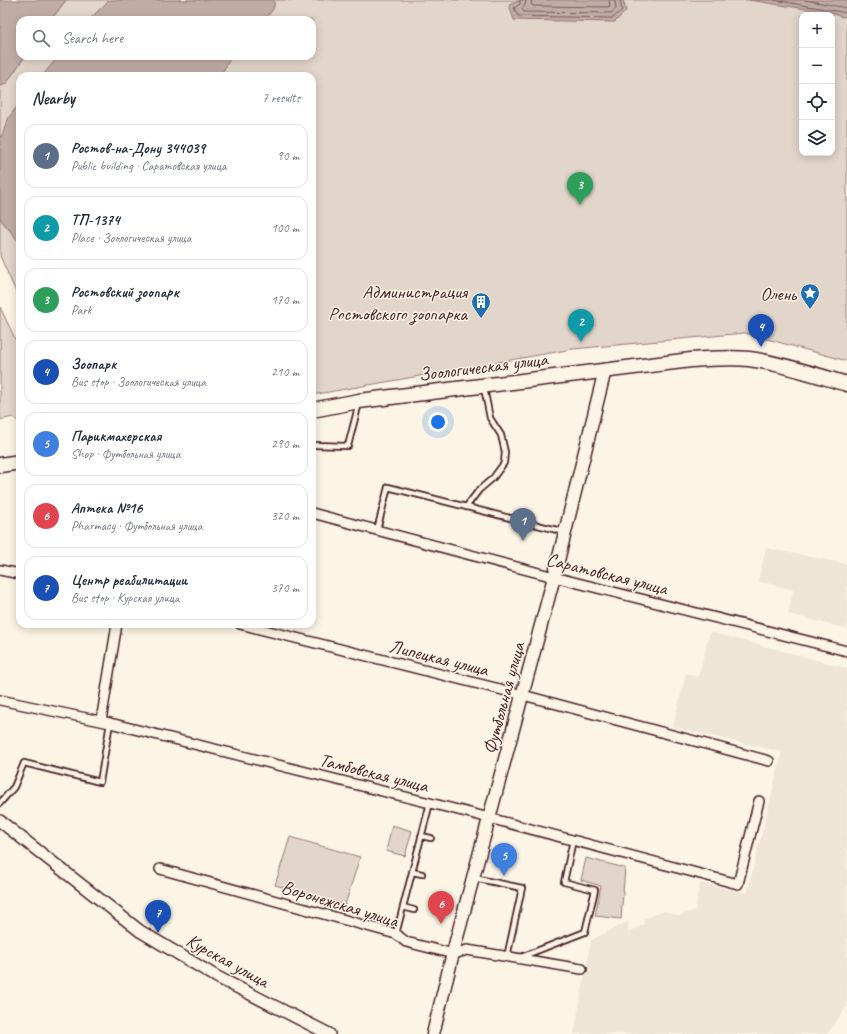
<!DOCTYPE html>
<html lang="en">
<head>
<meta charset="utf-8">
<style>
	body { margin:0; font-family:Caveat,sans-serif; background:#f2f2f3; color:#1f2937 }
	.controls { position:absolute; right:12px; top:12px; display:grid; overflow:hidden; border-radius:8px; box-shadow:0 2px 10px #0003 }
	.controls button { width:36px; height:36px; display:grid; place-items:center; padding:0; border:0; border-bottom:1px solid #e0e1e3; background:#fff; color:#1f2937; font:20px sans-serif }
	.you { position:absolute; left:438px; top:422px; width:14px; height:14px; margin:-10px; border:3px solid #fff; border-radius:50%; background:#1a73e8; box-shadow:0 0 0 6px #1a73e833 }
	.badge { display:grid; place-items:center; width:26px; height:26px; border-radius:50%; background:#d93025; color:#fff; font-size:13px; font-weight:700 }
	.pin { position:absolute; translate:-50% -33px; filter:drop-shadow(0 1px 2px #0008) }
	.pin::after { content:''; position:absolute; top:21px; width:14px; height:12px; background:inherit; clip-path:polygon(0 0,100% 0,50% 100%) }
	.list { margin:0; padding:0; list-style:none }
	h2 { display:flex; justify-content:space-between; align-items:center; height:52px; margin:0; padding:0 16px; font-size:17px }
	h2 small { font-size:13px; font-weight:400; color:#747a83 }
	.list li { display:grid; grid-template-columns:26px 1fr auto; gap:12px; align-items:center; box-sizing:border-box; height:64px; margin:0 8px 8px; padding:0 8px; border:1px solid #e0e1e3; border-radius:12px }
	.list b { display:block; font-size:15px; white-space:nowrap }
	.list p { margin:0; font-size:13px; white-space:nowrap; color:#747a83 }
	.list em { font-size:13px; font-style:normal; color:#747a83 }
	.icon { flex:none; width:22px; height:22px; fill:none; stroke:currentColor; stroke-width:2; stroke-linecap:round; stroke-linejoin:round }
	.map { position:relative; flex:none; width:847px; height:1034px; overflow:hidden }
	.search { position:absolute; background:#fff; box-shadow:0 2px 10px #0003; left:16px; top:16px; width:300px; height:44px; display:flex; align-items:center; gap:10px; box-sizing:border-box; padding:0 14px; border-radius:12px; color:#747a83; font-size:15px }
	.panel { position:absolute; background:#fff; box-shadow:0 2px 10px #0003; left:16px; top:72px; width:300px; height:556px; border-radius:12px }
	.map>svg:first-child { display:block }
	.built { fill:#eee5d7 }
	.green { fill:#e2d5ca; stroke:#967a7a; fill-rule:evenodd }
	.water { fill:#c0aca5; stroke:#917474 }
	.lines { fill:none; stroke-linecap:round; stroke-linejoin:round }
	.shore { stroke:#79575c; stroke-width:1 }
	.service-casing { stroke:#4a1f2b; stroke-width:8 }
	.minor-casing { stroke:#4a1f2b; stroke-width:12 }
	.tertiary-casing { stroke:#4a1f2b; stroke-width:14 }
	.secondary-casing { stroke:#4a1f2b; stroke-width:15 }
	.primary-casing { stroke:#4a1f2b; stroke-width:17 }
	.service { stroke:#fcf5e5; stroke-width:4.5 }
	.minor { stroke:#fcf5e5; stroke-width:9 }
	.tertiary { stroke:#fcf5e5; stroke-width:11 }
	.secondary { stroke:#fcf5e5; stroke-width:12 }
	.primary { stroke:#fcf5e5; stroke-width:14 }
	.labels { text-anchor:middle; stroke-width:3; stroke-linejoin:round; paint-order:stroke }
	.poi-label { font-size:19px; fill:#4a1f2b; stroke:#fcf5e5; text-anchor:end }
	.street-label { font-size:19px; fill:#4a1f2b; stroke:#fcf5e5 }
</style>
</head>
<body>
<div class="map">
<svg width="847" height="1034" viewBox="0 0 847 1034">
	<rect width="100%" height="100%" fill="#fcf5e5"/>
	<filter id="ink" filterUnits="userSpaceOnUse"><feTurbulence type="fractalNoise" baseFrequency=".025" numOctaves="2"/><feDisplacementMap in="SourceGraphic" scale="8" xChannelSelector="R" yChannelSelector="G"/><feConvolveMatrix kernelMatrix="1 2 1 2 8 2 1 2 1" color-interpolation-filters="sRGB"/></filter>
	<g filter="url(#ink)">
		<path class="built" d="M766 548 847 564V629L788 614 793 590 758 581Z
			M710 632 847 668V1006L827 1034H574L591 940 629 921 628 932 644 924 643 919 664 911 679 916 695 910 700 883 747 893 782 752 673 727 686 673 698 677Z"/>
		<path class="green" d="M66 0H847V361L745 333 573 349 312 395V76H20V301L0 256V86L6 84 25 56H312V20H51ZM802 15H832V153H802Z
			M0 307 20 349V423L13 417 0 420Z
			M392 825 412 831 405 856 386 851Z
			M290 837 360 857 345 905 275 885Z
			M586 858 625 868 621 919 595 916 601 886 581 880Z"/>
		<path class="water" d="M0 0H66L51 20H20V56H25L6 84 0 86Z
			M109 0H274C276 9 269 14 264 20H89Z
			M521 0H623L626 11 615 22 514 20 509 5Z
			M749 0H847V16L842 17 832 13Z
			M59 56H232L220 76H42Z
			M20 103V243L1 220 0 215V140L9 117Z"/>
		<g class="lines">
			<path class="shore" d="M520 0V4L514 8 518 16 613 18 622 10 620 0
				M526 0 525 5 522 9 524 12 611 13 616 9 615 0
				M532 0 531 4 533 6 608 7 610 6 609 0
				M774 0 847 13
				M805 0 847 8"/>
			<defs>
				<path id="service" d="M312 445 348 446 359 403
					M466 507 479 490 493 478 504 463 505 452 501 435 490 418 484 388
					M377 530 388 487 565 532
					M0 803 14 787 24 763 100 782 110 723
					M421 836 431 838
					M412 872 422 874
					M474 878 522 888 507 957
					M403 907 414 910
					M396 934 430 803
					M521 957 585 932 595 890 564 882 573 840"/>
				<path id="minor" d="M312 513 554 577 847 651
					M0 570 20 574
					M240 624 523 695 769 761
					M0 700 110 723 474 814 738 884 759 801
					M101 721 117 624
					M160 869 396 934 406 942 454 954 467 950 582 969"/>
				<path id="tertiary" d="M0 821 140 931 217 977 329 1034"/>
				<path id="secondary" d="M433 1034 456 941 554 577 605 370"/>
				<path id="primary" d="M312 410 359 401 691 360C710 359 730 357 749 359 780 363 816 375 847 384
					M0 465 20 462"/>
			</defs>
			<use href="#service" class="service-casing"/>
			<use href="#minor" class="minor-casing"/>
			<use href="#tertiary" class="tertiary-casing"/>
			<use href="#secondary" class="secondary-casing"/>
			<use href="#primary" class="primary-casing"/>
			<use href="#service" class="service"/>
			<use href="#minor" class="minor"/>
			<use href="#tertiary" class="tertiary"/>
			<use href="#secondary" class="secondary"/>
			<use href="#primary" class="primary"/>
		</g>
	</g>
	<defs>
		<symbol id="sight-pin" viewBox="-11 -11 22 30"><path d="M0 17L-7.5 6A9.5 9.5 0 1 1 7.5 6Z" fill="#1f6fb2" stroke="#fcf5e5"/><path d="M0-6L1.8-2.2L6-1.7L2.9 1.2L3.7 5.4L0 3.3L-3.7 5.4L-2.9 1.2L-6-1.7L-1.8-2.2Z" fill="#fff"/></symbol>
		<symbol id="building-pin" viewBox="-11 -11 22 30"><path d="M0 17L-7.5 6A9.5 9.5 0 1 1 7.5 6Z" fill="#1f6fb2" stroke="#fcf5e5"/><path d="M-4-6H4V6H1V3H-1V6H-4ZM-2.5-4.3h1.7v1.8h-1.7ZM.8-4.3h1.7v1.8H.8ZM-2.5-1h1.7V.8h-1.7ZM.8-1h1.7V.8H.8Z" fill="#fff"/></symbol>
	</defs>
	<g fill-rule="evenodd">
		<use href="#sight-pin" x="799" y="282" width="22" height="30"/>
		<use href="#building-pin" x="470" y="291" width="22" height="30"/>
	</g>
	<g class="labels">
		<g class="poi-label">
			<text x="467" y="298">Администрация<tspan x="467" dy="22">Ростовского зоопарка</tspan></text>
			<text x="796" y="300">Олень</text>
		</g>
		<g class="street-label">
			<text transform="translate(483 366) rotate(-7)" y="7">Зоологическая улица</text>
			<text transform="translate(607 573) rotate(14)" y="7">Саратовская улица</text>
			<text transform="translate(439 657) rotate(14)" y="7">Липецкая улица</text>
			<text transform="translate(503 698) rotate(-75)" y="7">Футбольная улица</text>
			<text transform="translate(374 772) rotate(14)" y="7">Тамбовская улица</text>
			<text transform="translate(340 903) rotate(17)" y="7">Воронежская улица</text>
			<text transform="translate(228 960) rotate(29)" y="7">Курская улица</text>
		</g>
	</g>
</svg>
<div class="controls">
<button>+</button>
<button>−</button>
<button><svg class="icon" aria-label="locate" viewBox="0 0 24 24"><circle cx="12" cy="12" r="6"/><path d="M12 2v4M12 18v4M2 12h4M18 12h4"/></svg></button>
<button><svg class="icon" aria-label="layers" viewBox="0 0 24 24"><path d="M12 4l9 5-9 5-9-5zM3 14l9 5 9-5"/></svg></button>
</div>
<div class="you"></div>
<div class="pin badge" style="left:523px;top:541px;background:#5c6f8a">1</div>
<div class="pin badge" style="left:581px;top:342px;background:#0f9aa8">2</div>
<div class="pin badge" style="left:580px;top:205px;background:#2e9e5b">3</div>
<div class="pin badge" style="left:761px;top:347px;background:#1a4fb4">4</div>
<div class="pin badge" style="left:504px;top:876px;background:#3f7fe0">5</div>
<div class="pin badge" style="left:441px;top:924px;background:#e0444e">6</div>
<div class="pin badge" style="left:158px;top:933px;background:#1a4fb4">7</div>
<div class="search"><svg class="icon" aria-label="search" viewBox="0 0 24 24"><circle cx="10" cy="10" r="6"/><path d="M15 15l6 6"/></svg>Search here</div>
<section class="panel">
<h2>Nearby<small>7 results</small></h2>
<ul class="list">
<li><span class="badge" style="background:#5c6f8a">1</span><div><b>Ростов-на-Дону 344039</b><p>Public building · Саратовская улица</p></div><em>90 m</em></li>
<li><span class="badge" style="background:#0f9aa8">2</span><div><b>ТП-1374</b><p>Place · Зоологическая улица</p></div><em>100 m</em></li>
<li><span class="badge" style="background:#2e9e5b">3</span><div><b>Ростовский зоопарк</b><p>Park</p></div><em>170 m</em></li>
<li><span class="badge" style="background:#1a4fb4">4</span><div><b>Зоопарк</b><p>Bus stop · Зоологическая улица</p></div><em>210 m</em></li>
<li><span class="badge" style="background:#3f7fe0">5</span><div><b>Парикмахерская</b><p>Shop · Футбольная улица</p></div><em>290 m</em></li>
<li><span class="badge" style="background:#e0444e">6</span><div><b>Аптека №16</b><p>Pharmacy · Футбольная улица</p></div><em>320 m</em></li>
<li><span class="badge" style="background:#1a4fb4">7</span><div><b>Центр реабилитации</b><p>Bus stop · Курская улица</p></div><em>370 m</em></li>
</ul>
</section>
</div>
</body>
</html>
